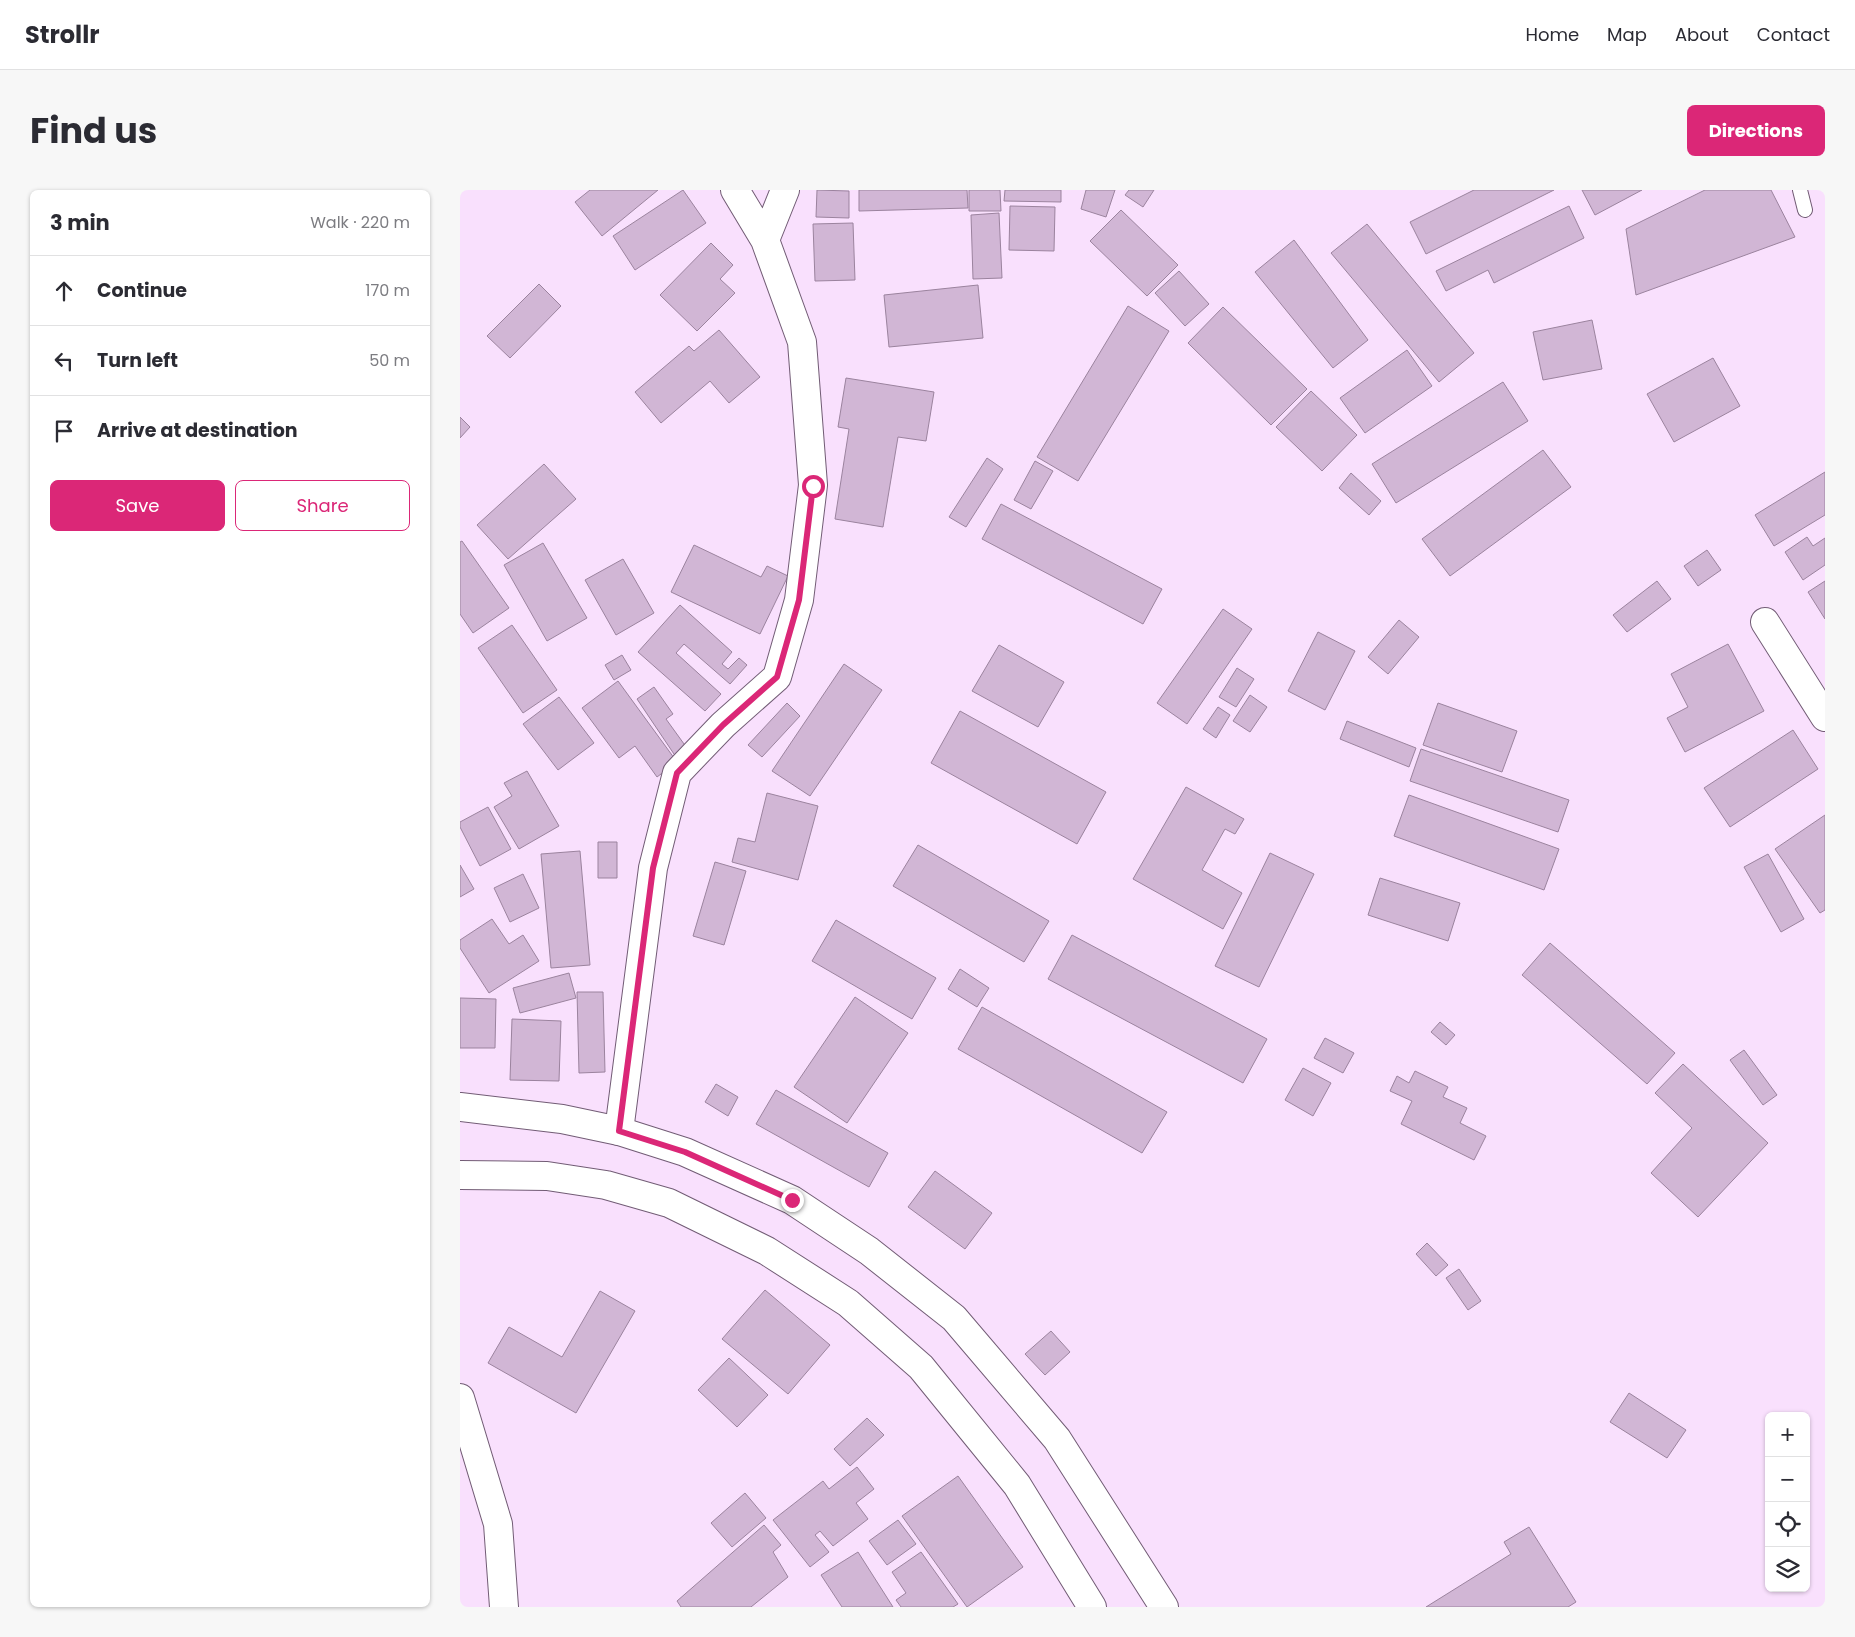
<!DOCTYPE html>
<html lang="en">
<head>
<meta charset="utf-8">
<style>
	body { margin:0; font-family:Poppins,sans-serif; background:#f7f7f7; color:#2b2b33 }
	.controls { position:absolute; right:15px; bottom:15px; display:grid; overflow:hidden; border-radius:8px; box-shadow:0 1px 4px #0004 }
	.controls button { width:45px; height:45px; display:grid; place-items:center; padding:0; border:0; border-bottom:1px solid #e1e1e2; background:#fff; color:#2b2b33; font:25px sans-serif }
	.stop { position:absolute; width:15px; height:15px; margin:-11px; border:4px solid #db2777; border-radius:50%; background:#fff }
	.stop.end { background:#db2777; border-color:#fff; box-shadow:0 1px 5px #0008 }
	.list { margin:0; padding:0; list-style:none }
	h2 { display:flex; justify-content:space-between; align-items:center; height:65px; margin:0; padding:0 20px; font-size:21px }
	h2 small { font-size:16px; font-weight:400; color:#7c7c81 }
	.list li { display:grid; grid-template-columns:32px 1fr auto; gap:15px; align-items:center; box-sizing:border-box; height:70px; padding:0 20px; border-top:1px solid #e1e1e2 }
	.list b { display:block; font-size:19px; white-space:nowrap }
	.list em { font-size:16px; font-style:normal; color:#7c7c81 }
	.actions { display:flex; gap:10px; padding:15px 20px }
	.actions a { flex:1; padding:11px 0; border:1px solid #db2777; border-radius:8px; text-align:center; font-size:18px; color:#db2777 }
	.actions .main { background:#db2777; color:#fff }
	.icon { flex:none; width:28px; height:28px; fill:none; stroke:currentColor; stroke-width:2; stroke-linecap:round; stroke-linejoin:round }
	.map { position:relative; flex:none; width:1365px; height:1417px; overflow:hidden; border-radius:8px }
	header { display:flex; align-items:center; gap:30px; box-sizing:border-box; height:70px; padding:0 25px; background:#fff; border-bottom:1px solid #e1e1e2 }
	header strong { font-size:24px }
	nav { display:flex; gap:28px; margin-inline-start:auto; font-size:18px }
	.intro { display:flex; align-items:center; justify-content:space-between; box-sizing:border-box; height:120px; padding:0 30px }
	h1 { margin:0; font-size:35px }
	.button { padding:12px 22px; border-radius:8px; background:#db2777; color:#fff; font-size:18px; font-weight:700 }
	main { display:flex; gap:30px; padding:0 30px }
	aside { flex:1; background:#fff; border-radius:8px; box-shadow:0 1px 4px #0004 }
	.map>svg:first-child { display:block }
	.building { fill:#d1b6d5; stroke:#9b839e }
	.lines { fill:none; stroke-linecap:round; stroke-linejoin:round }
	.lane-casing { stroke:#725c75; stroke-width:16 }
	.street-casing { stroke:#725c75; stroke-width:30 }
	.secondary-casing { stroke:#725c75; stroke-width:30 }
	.lane { stroke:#fff; stroke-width:14 }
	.street { stroke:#fff; stroke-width:28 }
	.secondary { stroke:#fff; stroke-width:28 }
	.route { stroke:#db2777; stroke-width:6 }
</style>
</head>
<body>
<header>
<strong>Strollr</strong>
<nav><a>Home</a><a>Map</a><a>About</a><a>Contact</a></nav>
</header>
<div class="intro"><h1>Find us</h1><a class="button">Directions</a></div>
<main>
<aside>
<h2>3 min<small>Walk · 220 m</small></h2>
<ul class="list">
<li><svg class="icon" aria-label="ahead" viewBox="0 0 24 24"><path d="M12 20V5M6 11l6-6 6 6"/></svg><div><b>Continue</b></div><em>170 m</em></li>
<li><svg class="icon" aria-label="left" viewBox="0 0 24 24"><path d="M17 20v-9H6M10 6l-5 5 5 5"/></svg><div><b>Turn left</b></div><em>50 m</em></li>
<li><svg class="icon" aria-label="arrive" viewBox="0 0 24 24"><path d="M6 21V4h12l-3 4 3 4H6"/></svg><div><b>Arrive at destination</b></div></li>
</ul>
<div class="actions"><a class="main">Save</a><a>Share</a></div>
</aside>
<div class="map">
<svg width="1365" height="1417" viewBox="0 0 1365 1417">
	<rect width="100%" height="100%" fill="#f9e0fd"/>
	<path class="building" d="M130 0H198L142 46 115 12Z
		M223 0 246 33 175 80 153 46Z
		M357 0 389 1V28L356 27Z
		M399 0H507L508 18 399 21Z
		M509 0H540L541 21H509Z
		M545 0H601V12L544 11Z
		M626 0H655L646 27 621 19Z
		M669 0H694L683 17 665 5Z
		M1014 0H1094L966 64 950 32Z
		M1122 0H1182L1135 25Z
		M1245 0H1311L1335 47 1176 105 1166 39Z
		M550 16 595 17 594 61 549 60Z
		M1109 16 1124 48 1034 93 1028 80 986 101 976 81Z
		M661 20 718 75 687 106 630 51Z
		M539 23 542 88 513 89 511 25Z
		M393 33 395 90 355 91 353 34Z
		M907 34 1014 163 979 192 871 63Z
		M834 50 908 150 873 178 795 82Z
		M251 53 273 75 260 89 275 103 237 141 200 105Z
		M719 81 749 114 725 136 695 103Z
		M79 94 101 116 50 168 27 146Z
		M518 95 523 148 429 157 424 105Z
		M668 116 709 141 618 291 577 267Z
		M763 117 847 199 811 235 728 153Z
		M1132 130 1142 179 1083 190 1073 142Z
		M259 140 300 187 269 213 250 191 201 233 175 202 229 156 234 161Z
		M947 160 972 196 905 243 880 208Z
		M1253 168 1280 216 1214 252 1187 204Z
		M386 188 474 202 466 251 438 247 423 337 375 329 389 239 378 237Z
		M1043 192 1068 231 936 313 912 274Z
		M851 201 897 245 862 281 816 237Z
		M0 227 10 237 0 248Z
		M1083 260 1111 297 990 386 962 349Z
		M527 268 543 279 506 337 489 327Z
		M575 271 593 281 571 319 554 310Z
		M84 274 116 309 48 369 17 335Z
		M1365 282V325L1314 356 1295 325Z
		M891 283 921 311 909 325 879 298Z
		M541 314 702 399 683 434 522 349Z
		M1347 347 1353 356 1365 348V375L1343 390 1325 362Z
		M2 351 49 418 13 443 0 424V352Z
		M83 353 127 428 87 451 44 375Z
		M234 355 301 387 307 376 328 386 300 444 211 402Z
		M1247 360 1261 380 1238 396 1224 376Z
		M163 369 194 423 156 445 125 390Z
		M1197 391 1211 409 1167 442 1153 425Z
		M1365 391V429L1348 402Z
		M220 415 272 462 262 474 268 479 279 468 287 475 270 494 224 454 216 463 261 504 245 521 178 462Z
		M763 419 792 439 727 534 697 513Z
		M939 430 959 447 928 484 908 467Z
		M52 435 97 500 63 523 18 458Z
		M858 442 895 461 865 520 828 501Z
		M1268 454 1304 521 1225 562 1207 528 1228 517 1211 484Z
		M539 455 604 492 578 537 512 501Z
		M162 465 171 480 154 490 145 475Z
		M384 474 422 500 350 606 312 581Z
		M777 478 794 489 776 517 759 507Z
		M158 491 217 572 197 587 175 556 159 568 122 518Z
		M194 497 213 524 206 529 232 565 220 573 177 509Z
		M790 505 807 517 790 542 773 531Z
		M99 507 134 553 98 580 63 534Z
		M327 513 340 526 302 567 288 555Z
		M978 513 1057 541 1042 582 963 555Z
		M758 517 770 525 756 548 743 539Z
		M500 521 646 602 617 654 471 573Z
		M887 531 956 558 949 577 880 549Z
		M1333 540 1358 579 1270 637 1244 598Z
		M961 559 1109 610 1098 642 950 591Z
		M67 581 99 636 59 659 34 617 52 606 44 593Z
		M726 597 784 629 775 644 765 639 742 680 782 703 763 739 673 689Z
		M307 603 358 616 338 690 272 672 278 648 295 652Z
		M949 605 1099 659 1084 700 934 646Z
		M28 617 51 659 20 676 0 637V632Z
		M1365 625V720L1360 723 1315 659Z
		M138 652H157V688H138Z
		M458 655 589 731 564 772 433 696Z
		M120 661 130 775 91 778 81 664Z
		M810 663 854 684 799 797 755 776Z
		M1308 664 1344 729 1321 742 1284 677Z
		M255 672 286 681 264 755 233 746Z
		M0 675 14 699 0 707Z
		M63 684 79 718 50 732 34 698Z
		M920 688 1000 713 988 751 908 725Z
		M32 729 49 754 63 745 79 771 29 803 0 758V750Z
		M376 730 476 788 452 829 352 771Z
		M612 745 807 849 783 893 588 789Z
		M1090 753 1215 863 1187 894 1062 785Z
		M500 779 529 798 517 817 488 799Z
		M109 783 116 808 60 823 53 798Z
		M117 802H143L145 882 119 883Z
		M395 807 448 843 387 933 334 897Z
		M0 808 36 809 35 858H0Z
		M522 817 707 922 682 963 498 859Z
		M52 829 101 831 99 891 50 890Z
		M980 832 995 845 986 855 971 842Z
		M865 848 894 863 883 883 854 868Z
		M1284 860 1317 905 1303 915 1270 870Z
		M1223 874 1308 953 1238 1027 1191 983 1232 938 1195 903Z
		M843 878 871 893 853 926 825 910Z
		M955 881 988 897 983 907 1007 918 1000 933 1026 946 1014 970 941 934 952 911 930 901 937 886 949 893Z
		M256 894 278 907 268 926 245 912Z
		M316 900 428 963 409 997 296 934Z
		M475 981 532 1023 505 1059 448 1017Z
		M967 1053 988 1075 976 1086 956 1064Z
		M999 1079 1021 1111 1008 1120 986 1088Z
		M305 1100 370 1155 328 1204 262 1149Z
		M140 1101 175 1121 116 1223 28 1173 49 1137 102 1167Z
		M591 1141 610 1162 585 1185 565 1164Z
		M269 1168 308 1205 277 1237 238 1200Z
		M1169 1203 1226 1240 1207 1268 1150 1232Z
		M407 1228 424 1245 390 1276 374 1259Z
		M397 1277 414 1299 396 1313 408 1329 373 1356 360 1341 355 1345 369 1362 350 1377 313 1330 363 1291 369 1299Z
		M498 1286 563 1377 507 1417 442 1326Z
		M285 1303 306 1328 272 1357 251 1333Z
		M438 1330 456 1354 427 1375 409 1351Z
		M304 1335 321 1355 313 1362 328 1387 291 1417H221L217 1411Z
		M1069 1337 1116 1412 1108 1417H966L1051 1364 1044 1352Z
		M398 1362 433 1417H382L361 1385Z
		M461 1362 498 1414 493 1417H441L436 1410 446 1403 432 1382Z"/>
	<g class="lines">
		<defs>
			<path id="lane" d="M1340 0 1345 20"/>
			<path id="street" d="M305 50 325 0
				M1305 432 1365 527
				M159 941 193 678 217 583 263 535 317 487 339 410 353 295 342 152 305 50 275 0
				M0 1208 38 1334 44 1417"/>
			<path id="secondary" d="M0 917 102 929 159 941 225 962 332 1010 409 1061 494 1128 597 1249 704 1417
				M0 985 87 986 146 995 209 1013 307 1061 388 1113 461 1177 557 1295 632 1417"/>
		</defs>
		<use href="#lane" class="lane-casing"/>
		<use href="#street" class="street-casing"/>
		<use href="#secondary" class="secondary-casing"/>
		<use href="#lane" class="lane"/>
		<use href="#street" class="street"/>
		<use href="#secondary" class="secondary"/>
	</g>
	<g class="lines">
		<path class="route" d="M332 1010 225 962 159 941 193 678 217 583 263 535 317 487 339 410 353 296"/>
	</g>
</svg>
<div class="controls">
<button>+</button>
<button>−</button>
<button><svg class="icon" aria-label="locate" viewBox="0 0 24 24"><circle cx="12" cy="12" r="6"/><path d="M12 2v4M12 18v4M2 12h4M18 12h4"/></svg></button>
<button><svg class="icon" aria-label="layers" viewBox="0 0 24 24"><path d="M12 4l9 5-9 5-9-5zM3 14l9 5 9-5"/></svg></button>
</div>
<div class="stop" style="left:353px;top:296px"></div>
<div class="stop end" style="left:332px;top:1010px"></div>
</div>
</main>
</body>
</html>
